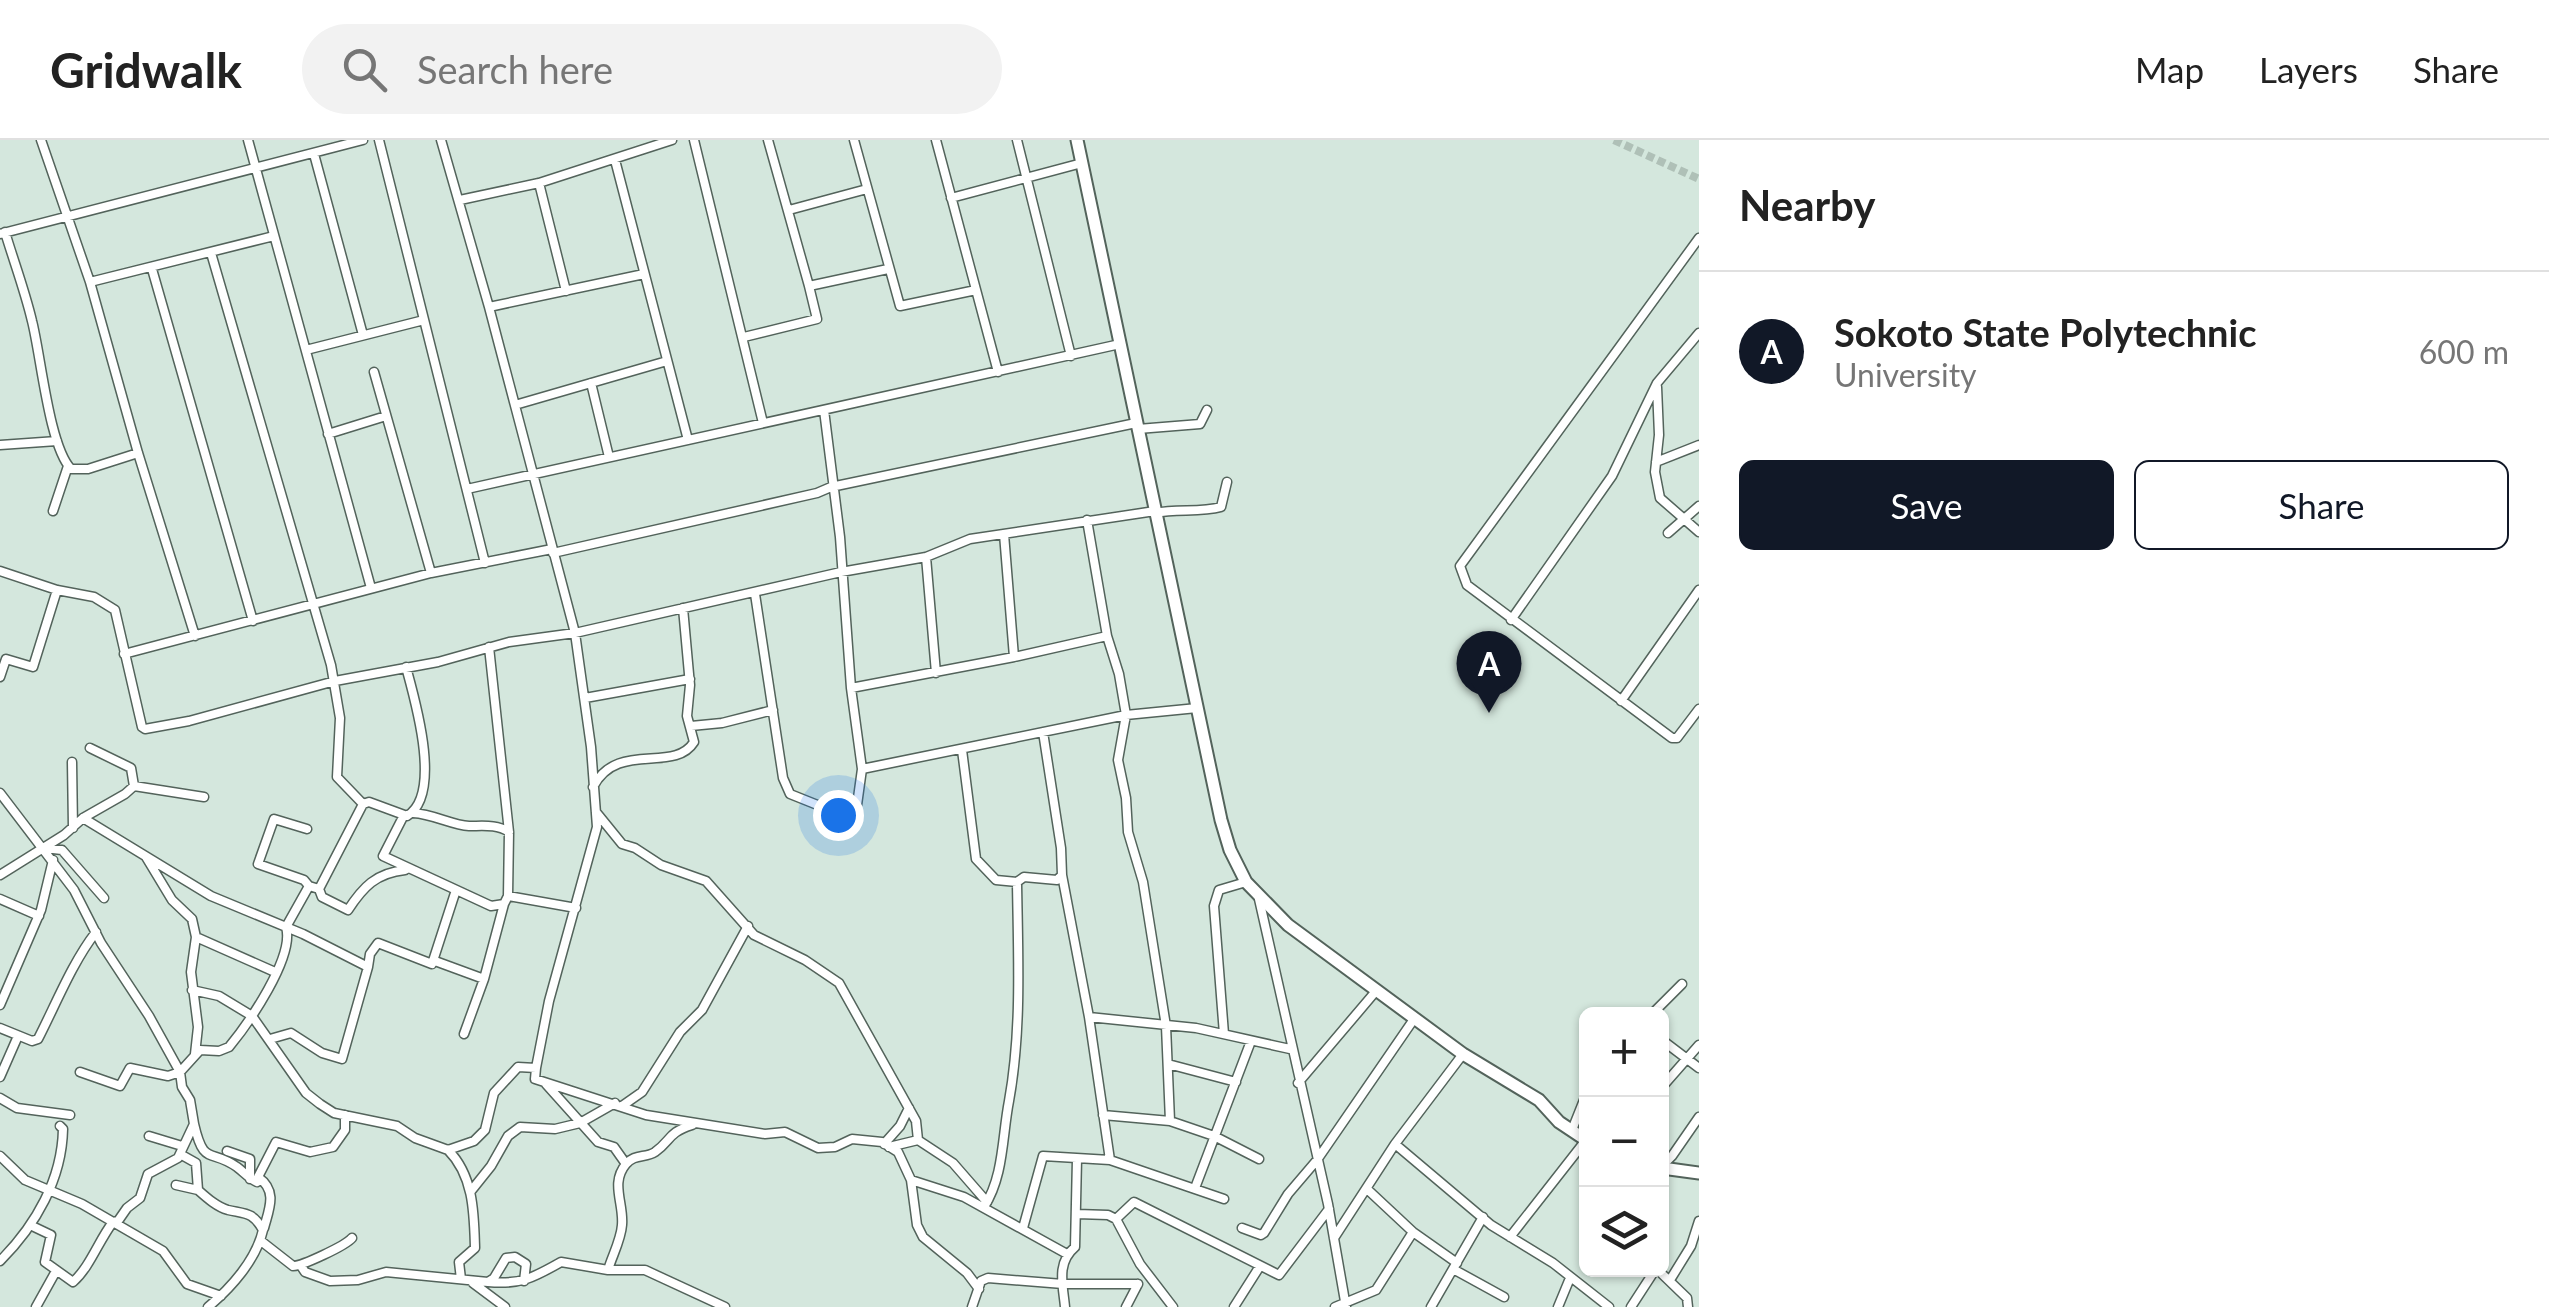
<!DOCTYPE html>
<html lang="en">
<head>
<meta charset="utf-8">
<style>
	body { margin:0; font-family:Lato,sans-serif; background:#f2f2f2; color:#222 }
	.controls { position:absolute; right:30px; bottom:30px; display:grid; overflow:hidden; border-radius:15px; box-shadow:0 2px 8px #0004 }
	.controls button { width:90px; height:90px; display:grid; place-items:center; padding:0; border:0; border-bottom:2px solid #e0e0e0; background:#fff; color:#222; font:50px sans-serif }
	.you { position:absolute; left:838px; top:675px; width:35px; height:35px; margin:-25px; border:8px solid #fff; border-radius:50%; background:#1a73e8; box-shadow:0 0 0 15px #1a73e833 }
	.badge { display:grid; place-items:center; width:65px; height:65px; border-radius:50%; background:#111827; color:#fff; font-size:32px; font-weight:700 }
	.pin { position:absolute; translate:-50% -82px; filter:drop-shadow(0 2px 5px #0008) }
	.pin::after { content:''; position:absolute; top:52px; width:35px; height:30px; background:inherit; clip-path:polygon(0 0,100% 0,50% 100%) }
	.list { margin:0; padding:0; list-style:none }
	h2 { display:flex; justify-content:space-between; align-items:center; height:130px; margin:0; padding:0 40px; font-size:42px }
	h2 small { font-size:32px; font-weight:400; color:#767676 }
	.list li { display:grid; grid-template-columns:65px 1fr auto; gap:30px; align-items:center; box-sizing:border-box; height:160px; padding:0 40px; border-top:2px solid #e0e0e0 }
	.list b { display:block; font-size:38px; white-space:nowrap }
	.list p { margin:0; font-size:32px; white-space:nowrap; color:#767676 }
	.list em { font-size:32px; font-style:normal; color:#767676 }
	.actions { display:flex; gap:20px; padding:30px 40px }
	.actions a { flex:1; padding:22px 0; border:2px solid #111827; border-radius:15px; text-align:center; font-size:35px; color:#111827 }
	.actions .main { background:#111827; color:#fff }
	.icon { flex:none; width:55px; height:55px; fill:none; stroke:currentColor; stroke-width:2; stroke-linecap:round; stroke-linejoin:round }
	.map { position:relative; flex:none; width:1699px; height:1167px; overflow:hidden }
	header { display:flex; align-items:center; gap:60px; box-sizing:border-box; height:140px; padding:0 50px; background:#fff; border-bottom:2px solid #e0e0e0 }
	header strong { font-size:48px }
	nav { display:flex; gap:55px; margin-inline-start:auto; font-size:35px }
	.search { width:700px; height:90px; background:#f2f2f2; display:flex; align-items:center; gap:25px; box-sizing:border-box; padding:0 35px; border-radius:55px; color:#767676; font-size:38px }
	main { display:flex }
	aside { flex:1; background:#fff }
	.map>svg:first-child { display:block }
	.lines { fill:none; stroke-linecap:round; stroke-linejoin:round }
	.street-tunnel { stroke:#afc0b7; stroke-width:8; stroke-dasharray:8 4; stroke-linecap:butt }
	.street-casing { stroke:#53635b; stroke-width:11 }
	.secondary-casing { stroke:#53635b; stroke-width:15 }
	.street { stroke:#fff; stroke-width:8 }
	.secondary { stroke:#fff; stroke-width:11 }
</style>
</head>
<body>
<header>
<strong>Gridwalk</strong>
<div class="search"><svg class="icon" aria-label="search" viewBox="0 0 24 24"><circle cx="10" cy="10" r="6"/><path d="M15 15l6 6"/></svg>Search here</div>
<nav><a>Map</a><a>Layers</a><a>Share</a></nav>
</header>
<main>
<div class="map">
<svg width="1699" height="1167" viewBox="0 0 1699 1167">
	<rect width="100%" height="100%" fill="#d4e7dd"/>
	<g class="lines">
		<path class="street-tunnel" d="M1614 0 1699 39"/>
		<defs>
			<path id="street" d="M41 0 90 142 138 313 195 496
				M248 0 371 448
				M379 0 485 423
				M441 0 489 167 575 493 591 607 597 687 549 861 536 928
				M694 0 763 283
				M768 0 809 146
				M854 0 900 166 976 150
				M936 0 998 232
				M1017 0 1071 216
				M314 14 363 195
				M615 20 688 300
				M539 43 566 151
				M951 58 1082 23
				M460 60 539 43 672 0
				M789 70 867 49
				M5 92C14 122 25 151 32 181 41 216 49 306 71 329H88L138 313
				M0 94 363 0
				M1699 98 1460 426 1467 445 1672 598H1677L1699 569
				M152 129 253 481
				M90 142 274 96
				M489 167 644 134
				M744 197 817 179 809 146 888 129
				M306 210 424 180
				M374 232 431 433
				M591 243 609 317
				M1657 247 1659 295 1655 332 1660 358 1699 392
				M515 265 667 221
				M824 270 840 397 851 548 862 629
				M1138 289 1200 284 1207 270
				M328 294 386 276
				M0 305 57 301
				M1656 322 1699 305
				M467 349 1120 204
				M53 371 68 326
				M1155 373C1177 368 1199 373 1221 367L1227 342
				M1087 380 1107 496 1119 534 1126 575 1118 620 1126 658 1128 692 1143 742 1166 886 1170 981
				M1668 393 1699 366
				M1004 394 1014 517
				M553 413 817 353 831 347 1136 283
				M926 417 936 533
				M0 431 57 450 94 457 115 470 142 587 145 589 189 581 335 541 438 522 509 502 575 493 841 432 926 417 970 399 1155 371
				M755 454 783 638 790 654 820 666 857 665 862 629 1126 575 1197 568
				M1511 480 1612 336 1657 243 1699 193
				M489 507 509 692 508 756 576 768
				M124 514 431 433 552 409
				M0 537 6 519 33 527 57 450
				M851 548 1014 517 1107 496
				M585 558 690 539
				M1621 561 1699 450
				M691 586 722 583 773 570
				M90 608 131 628 134 646
				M962 610 976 719 996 740 1017 742 1024 737 1057 740 1062 735 1061 708 1043 592
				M72 622 73 688
				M593 647C617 600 674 634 694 602L687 576 690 545 683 468
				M0 653 74 750 101 803 149 876 180 932 182 947 190 960 194 984 178 1018 148 1034 140 1058 127 1068 118 1081 113 1082 82 1064 25 1040 0 1016
				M363 664 369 662 407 676C443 655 415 560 406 527
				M596 672 622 704 635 708 661 725 706 741 754 795 805 820 839 843 916 981 918 1000 953 1023 987 1062
				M413 673C433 674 452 685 469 686 483 686 497 684 509 692
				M404 675 383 716 491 766 504 764 508 756
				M83 678 211 756 303 794 368 827 342 919 322 913 291 893 270 899
				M307 689 274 679 258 724 304 740 309 746
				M44 708 62 710 104 758
				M146 717 172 760 192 779 196 797 191 832 198 887 195 914
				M0 735 64 695 83 678 125 654 134 646 204 657
				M1062 735 1089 877 1110 1020
				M319 749 322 757 348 770C363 747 376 733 405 730
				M0 759 39 776
				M1259 759 1328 1064 1346 1167
				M196 797 275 832
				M435 821 484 839 504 764
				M368 827 370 814 378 803 432 824 456 750
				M192 850 219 856 252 876 306 953 320 964 334 973 397 986 415 998 448 1010 474 1001 485 990 494 953 518 927 536 928 535 939 646 975 765 994 785 992 818 1008 835 1007 852 999 882 1002 898 1012 911 1040 917 1085 923 1097 967 1133 979 1149
				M0 865 41 770 53 720
				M1652 874 1682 844
				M1089 877 1196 888 1290 909
				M0 888 32 901 38 899C56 864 72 823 96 792
				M464 894 484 839
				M1224 894 1214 766 1219 750 1246 742
				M1662 900 1699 928
				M1168 924 1236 942
				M80 932 120 946 130 928 168 936 180 932 200 910 219 911 229 907C248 884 295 817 286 787L309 746 319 749 363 664 337 637 340 578 331 525 211 113
				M0 937 18 896
				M1298 943 1376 851
				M546 944 598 1002 614 1007 626 1024
				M1662 947 1699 905
				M0 958 17 968 70 975
				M622 966 642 952 680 892 702 870 748 786
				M1103 975 1170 981 1214 996 1259 1019
				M194 984C204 1027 210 1008 237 1027 245 1033 248 1038 257 1042L258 1037C278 1051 269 1069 264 1088
				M1572 990 1586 955
				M149 996 182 1006
				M884 1004 900 986 909 968
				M1395 1004 1491 1085 1553 1123 1609 1167
				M889 1007 918 1000
				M448 1010C474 1036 474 1074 475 1108L459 1122 461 1139
				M227 1011 250 1019V1039
				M180 1014 196 1023 198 1050C207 1058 217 1067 228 1070 246 1074 253 1072 263 1090 256 1120 231 1148 208 1167
				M1662 1026 1672 1016 1699 977
				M258 1037 276 1002 310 1012 333 1007 345 990V975
				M911 1040 964 1057 1067 1114
				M176 1045 198 1050
				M1195 1048 1251 901
				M1367 1049 1413 1092 1457 1123
				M471 1051 491 1026 508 996 520 987 555 989 580 983 615 963
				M984 1067C1004 1036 1002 997 1009 961 1022 889 1018 815 1017 742
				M1077 1074 1108 1075 1116 1079 1140 1124 1173 1167
				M1116 1079 1134 1062 1279 1135 1329 1069
				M30 1085 51 1095 45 1122 73 1142C90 1127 99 1100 113 1082L163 1111 187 1144 221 1156
				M1023 1088 1043 1016 1110 1020 1224 1059
				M1242 1088 1261 1095 1264 1093 1288 1054 1317 1020 1414 879
				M1510 1097 1586 1000
				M1334 1098 1395 1004 1463 914
				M261 1101 293 1126C302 1126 345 1106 352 1098
				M0 1121C36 1085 62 1039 63 989L60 986
				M301 1126 305 1132 330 1141 358 1140 386 1132 488 1142 494 1138 506 1118 515 1117 526 1124 524 1141
				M1453 1129 1504 1157
				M608 1130C612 1116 621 1100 622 1085 624 1063 610 1043 626 1024 634 1014 646 1018 655 1012 672 1000 667 993 692 985
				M1658 1130 1687 1158 1688 1167
				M1670 1140 1691 1106 1699 1081
				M488 1142C520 1145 533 1138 561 1122L608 1130H645L725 1167
				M473 1143 505 1167
				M36 1167 56 1131
				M972 1167 981 1141 988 1138 1063 1144H1138
				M1065 1167C1063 1145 1056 1123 1075 1107L1077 1019
				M1126 1167 1138 1144
				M1234 1167 1260 1126
				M1335 1167 1376 1150 1413 1092
				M1431 1167 1483 1077
				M1558 1167 1570 1138
				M1631 1167 1655 1130"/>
			<path id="secondary" d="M1077 0 1221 680 1230 710 1246 742 1288 785 1463 914 1539 960 1559 982 1586 1000
				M1662 1028 1699 1033"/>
		</defs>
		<use href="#street" class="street-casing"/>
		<use href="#secondary" class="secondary-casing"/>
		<use href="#street" class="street"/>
		<use href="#secondary" class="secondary"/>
	</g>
</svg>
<div class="controls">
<button>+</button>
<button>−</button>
<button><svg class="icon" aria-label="layers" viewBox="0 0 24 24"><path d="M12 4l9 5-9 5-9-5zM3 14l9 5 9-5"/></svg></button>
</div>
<div class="you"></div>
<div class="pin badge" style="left:1489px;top:573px">A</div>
</div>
<aside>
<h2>Nearby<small></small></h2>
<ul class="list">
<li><span class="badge">A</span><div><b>Sokoto State Polytechnic</b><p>University</p></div><em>600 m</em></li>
</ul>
<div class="actions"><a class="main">Save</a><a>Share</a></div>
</aside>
</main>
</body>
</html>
